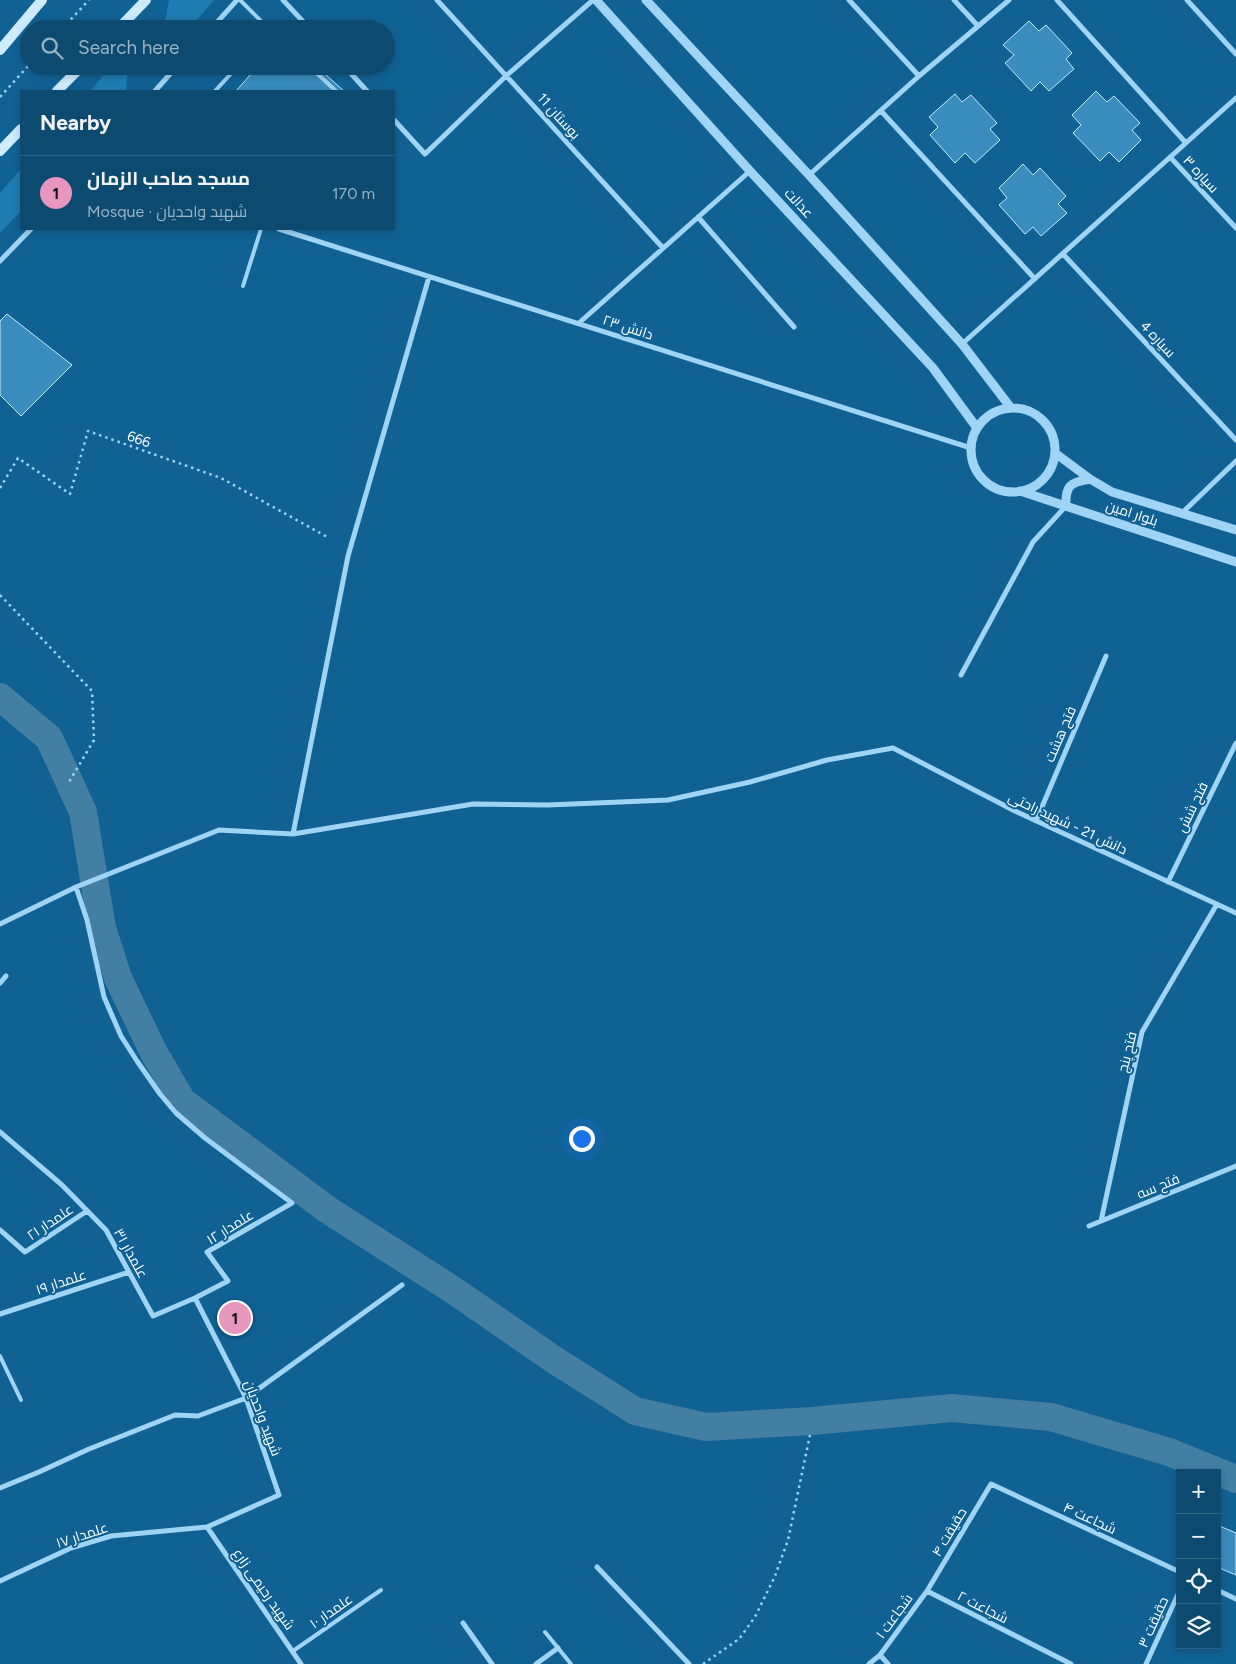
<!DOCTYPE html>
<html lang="en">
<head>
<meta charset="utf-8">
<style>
	body { margin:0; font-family:Figtree,Cairo,sans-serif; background:#155175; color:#f1f3f6 }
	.controls { position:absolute; right:15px; bottom:15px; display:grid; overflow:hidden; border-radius:0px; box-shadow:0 2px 8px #0003 }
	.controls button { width:45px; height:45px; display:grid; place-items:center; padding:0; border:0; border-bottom:1px solid #2c6283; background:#0c4a70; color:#f1f3f6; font:25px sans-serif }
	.you { position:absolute; left:581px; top:1138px; width:18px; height:18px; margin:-12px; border:4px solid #fff; border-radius:50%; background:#1a73e8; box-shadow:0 0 0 8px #1a73e833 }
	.badge { display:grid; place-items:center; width:32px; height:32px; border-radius:50%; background:#e797bd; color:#111; font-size:16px; font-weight:700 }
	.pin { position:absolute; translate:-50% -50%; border:2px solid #fff; box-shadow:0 1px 5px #0006 }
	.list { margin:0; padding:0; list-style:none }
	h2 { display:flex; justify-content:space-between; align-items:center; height:65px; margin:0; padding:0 20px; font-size:21px }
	h2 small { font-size:16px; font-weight:400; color:#9ab3c3 }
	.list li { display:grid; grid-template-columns:32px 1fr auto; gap:15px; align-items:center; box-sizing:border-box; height:75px; padding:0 20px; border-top:1px solid #2c6283 }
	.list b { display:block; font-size:19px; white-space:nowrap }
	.list p { margin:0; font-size:16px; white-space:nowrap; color:#9ab3c3 }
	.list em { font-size:16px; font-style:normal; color:#9ab3c3 }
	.icon { flex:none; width:28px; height:28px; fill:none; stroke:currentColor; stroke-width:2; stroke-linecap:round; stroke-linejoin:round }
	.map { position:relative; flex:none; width:1236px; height:1664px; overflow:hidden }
	.search { position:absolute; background:#0c4a70; box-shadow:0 2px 8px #0003; left:20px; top:20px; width:375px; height:55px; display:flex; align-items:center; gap:12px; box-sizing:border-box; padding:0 18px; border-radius:28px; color:#9ab3c3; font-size:19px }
	.panel { position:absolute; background:#0c4a70; box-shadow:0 2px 8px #0003; left:20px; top:90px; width:375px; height:140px; border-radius:0px }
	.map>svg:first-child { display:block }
	.green { fill:#1e7cb3 }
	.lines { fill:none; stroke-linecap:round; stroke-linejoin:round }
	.river { stroke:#437ea3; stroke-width:28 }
	.building { fill:#388cbe; stroke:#c7e9fe }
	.path { stroke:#9fd4f4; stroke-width:2.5; stroke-dasharray:2.5 4; stroke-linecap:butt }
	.service { stroke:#9fd4f4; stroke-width:4 }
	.minor { stroke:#9fd4f4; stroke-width:5 }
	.tertiary { stroke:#9fd4f4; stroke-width:9 }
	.secondary { stroke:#ceebfd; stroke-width:10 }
	.labels { text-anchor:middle; stroke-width:4; stroke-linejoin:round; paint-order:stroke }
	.street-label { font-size:14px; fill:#fff; stroke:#106295 }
</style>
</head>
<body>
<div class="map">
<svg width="1236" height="1664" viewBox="0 0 1236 1664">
	<rect width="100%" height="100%" fill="#106295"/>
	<path class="green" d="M169 0H214L189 29H168L165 22Z
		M112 66H128L126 91H90Z
		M21 169V211L0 233V193Z"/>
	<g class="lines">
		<path class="river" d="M0 697 49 738 83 812 102 928 118 978 153 1051 182 1101 328 1210 453 1290 556 1361 635 1411 706 1427 812 1421 952 1408 1051 1417 1169 1452 1236 1479"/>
	</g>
	<path class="building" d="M1029 21 1039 31 1046 25 1072 53 1066 59 1074 69 1049 91 1040 82 1031 91 1005 63 1014 55 1003 45Z
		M258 66H316L344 91H236Z
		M1096 91 1107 102 1114 96 1140 123 1132 130 1141 140 1119 162 1109 152 1100 161 1073 133 1081 125 1072 115Z
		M955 94 962 102 971 95 997 123 990 129 1000 140 975 163 965 153 955 163 930 135 938 127 929 117Z
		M1023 164 1033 175 1040 168 1066 196 1058 204 1067 213 1041 236 1033 227 1025 234 999 205 1007 198 999 188Z
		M7 314 72 365 21 416 0 395V321Z
		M1217 1525 1236 1533V1575L1217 1567Z"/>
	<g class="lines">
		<path class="path" d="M62 29 89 0
			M0 97 29 65
			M0 488 18 458 70 494 88 431 221 478 329 538
			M0 595 92 691 94 740 69 782
			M703 1664 739 1639 755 1617 775 1576 788 1540 810 1435"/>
		<path class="service" d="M240 0 269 29
			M309 66 336 91
			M215 91 238 66
			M243 286 261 229
			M0 1356 21 1400
			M545 1632 571 1664
			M293 1651 381 1590"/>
		<path class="minor" d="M283 0 310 29
			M437 0 663 248
			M849 0 919 76
			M954 0 978 26
			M1057 0 1186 143
			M1187 0 1236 54
			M211 29 237 0
			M344 66 367 91
			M155 91 177 66
			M881 111 1035 279
			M394 120 425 154 506 76 593 0
			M1170 157 1236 228
			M809 175 919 76 1009 0
			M698 217 794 327
			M279 229 971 448
			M1063 254 1236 440
			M0 261 31 229
			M579 323 750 171
			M962 344 1236 98
			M1182 513 1236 461
			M961 675 1033 542 1066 506
			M1036 821 1106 656
			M293 834 348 556 429 277
			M1168 882 1236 743
			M0 924 76 887 219 830 293 834 473 804 548 805 668 800 750 782 827 760 893 748 1015 811 1236 913
			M0 983 6 976
			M0 1132 62 1185 106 1230 153 1316 195 1298 228 1281 207 1252 292 1203 205 1138 176 1113 160 1094 137 1061 121 1036 104 997 87 920 76 887
			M1101 1221 1142 1032 1217 904
			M1089 1226 1236 1166
			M0 1230 25 1252 87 1211
			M0 1314 129 1272
			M0 1488 39 1472 89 1449 175 1415 198 1416 246 1398 402 1285
			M207 1527 301 1664
			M597 1567 689 1664
			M0 1581 71 1548 111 1536 207 1527 279 1495 246 1398 195 1298
			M1217 1590 1236 1599
			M927 1591 1071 1664
			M463 1623 492 1664
			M880 1655 888 1664
			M536 1664 558 1648
			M869 1664 880 1655 927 1591 991 1484 1180 1572
			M1146 1664 1180 1590"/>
		<path class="tertiary" d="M596 0 750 171 933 368 977 428
			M646 0 809 175 962 344 1011 408
			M971 450a42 42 0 1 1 84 0a42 42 0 1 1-84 0Z
			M1055 453 1090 479 1112 492 1236 530
			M1020 491 1236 562
			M1066 506C1065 486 1070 482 1090 479"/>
		<path class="secondary" d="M118 29 146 0
			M0 50 42 0
			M57 91 82 66
			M0 151 21 129"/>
	</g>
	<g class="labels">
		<g class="street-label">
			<text transform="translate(559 116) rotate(48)" y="5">بوستان 11</text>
			<text transform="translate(1201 174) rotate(47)" y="5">سیاره ۳</text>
			<text transform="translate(799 203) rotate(47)" y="5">عدالت</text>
			<text transform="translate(628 327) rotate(18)" y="5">دانش ۲۳</text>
			<text transform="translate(1158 339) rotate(47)" y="5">سیاره 4</text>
			<text transform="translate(139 439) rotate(19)" y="5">666</text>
			<text transform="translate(1132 513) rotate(18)" y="5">بلوار امین</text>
			<text transform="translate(1060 734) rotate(-67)" y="5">فتح هشت</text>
			<text transform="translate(1192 807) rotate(-64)" y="5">فتح شش</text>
			<text transform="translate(1068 823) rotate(25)" y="5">دانش 21 - شهید راحتی</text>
			<text transform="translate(1127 1052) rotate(-76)" y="5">فتح پنج</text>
			<text transform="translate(1158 1186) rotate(-22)" y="5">فتح سه</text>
			<text transform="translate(50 1222) rotate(-34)" y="5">علمدار ۲۱</text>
			<text transform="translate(230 1227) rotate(-32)" y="5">علمدار ۱۲</text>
			<text transform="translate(131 1253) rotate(61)" y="5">علمدار ۳۱</text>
			<text transform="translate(61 1282) rotate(-18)" y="5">علمدار ۱۹</text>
			<text transform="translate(263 1418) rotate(69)" y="5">شهید واحدیان</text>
			<text transform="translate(1090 1518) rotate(25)" y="5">شجاعت ۴</text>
			<text transform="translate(949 1532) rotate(-59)" y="5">حقیقت ۴</text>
			<text transform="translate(82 1535) rotate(-18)" y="5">علمدار ۱۷</text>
			<text transform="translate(264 1589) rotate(55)" y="5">شهید رحیمی زارع</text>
			<text transform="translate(983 1607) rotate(27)" y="5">شجاعت ۲</text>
			<text transform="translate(331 1611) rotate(-35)" y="5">علمدار ۱۰</text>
			<text transform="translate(894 1616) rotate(-54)" y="5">شجاعت ۱</text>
			<text transform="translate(1153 1622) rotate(-66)" y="5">حقیقت ۳</text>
		</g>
	</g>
</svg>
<div class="controls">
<button>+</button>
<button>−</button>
<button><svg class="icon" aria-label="locate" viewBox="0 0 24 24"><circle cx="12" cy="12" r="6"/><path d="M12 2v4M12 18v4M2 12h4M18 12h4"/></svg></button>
<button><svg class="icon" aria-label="layers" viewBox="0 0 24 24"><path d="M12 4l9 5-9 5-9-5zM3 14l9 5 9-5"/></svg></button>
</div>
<div class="you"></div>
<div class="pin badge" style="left:235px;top:1318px">1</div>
<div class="search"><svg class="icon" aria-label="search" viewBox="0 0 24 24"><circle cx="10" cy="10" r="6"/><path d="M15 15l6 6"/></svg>Search here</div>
<section class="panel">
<h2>Nearby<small></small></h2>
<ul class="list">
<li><span class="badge">1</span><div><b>مسجد صاحب الزمان</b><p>Mosque · شهید واحدیان</p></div><em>170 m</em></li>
</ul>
</section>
</div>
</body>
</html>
